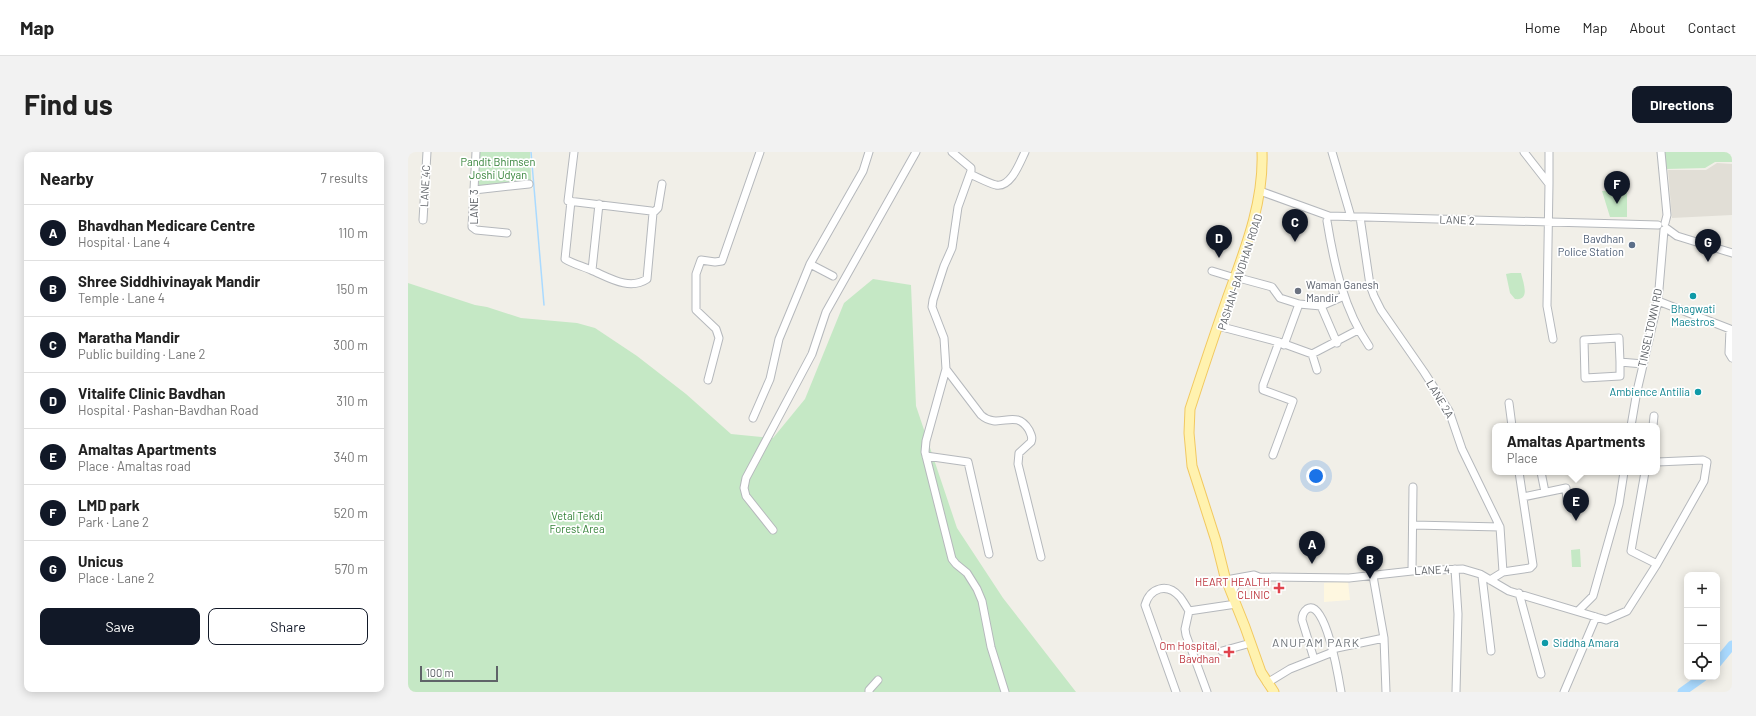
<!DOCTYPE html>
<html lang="en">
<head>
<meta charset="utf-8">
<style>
	body { margin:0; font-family:Barlow,sans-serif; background:#f2f2f2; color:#222 }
	.controls { position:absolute; right:12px; bottom:12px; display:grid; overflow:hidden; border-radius:8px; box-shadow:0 2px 10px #0003 }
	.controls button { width:36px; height:36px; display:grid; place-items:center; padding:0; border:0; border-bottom:1px solid #e0e0e0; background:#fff; color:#222; font:20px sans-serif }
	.scale { position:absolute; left:12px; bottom:10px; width:78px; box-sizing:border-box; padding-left:4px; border:2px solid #5f6368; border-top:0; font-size:11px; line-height:14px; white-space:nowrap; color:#5f6368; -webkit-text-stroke:3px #fff; paint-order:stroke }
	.you { position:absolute; left:908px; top:324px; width:14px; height:14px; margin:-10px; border:3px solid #fff; border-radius:50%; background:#1a73e8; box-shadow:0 0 0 6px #1a73e833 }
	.badge { display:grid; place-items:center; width:26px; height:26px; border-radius:50%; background:#111827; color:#fff; font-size:13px; font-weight:700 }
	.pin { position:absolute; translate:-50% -33px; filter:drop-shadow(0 1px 2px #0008) }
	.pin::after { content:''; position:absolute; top:21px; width:14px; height:12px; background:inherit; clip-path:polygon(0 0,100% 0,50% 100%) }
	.popup { position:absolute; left:1084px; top:271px; width:168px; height:52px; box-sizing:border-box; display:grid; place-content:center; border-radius:8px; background:#fff; filter:drop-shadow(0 1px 3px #0005); font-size:13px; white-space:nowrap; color:#767676 }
	.popup b { font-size:15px; color:#222 }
	.popup::after { content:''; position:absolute; left:50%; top:100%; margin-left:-8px; border:8px solid transparent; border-top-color:#fff }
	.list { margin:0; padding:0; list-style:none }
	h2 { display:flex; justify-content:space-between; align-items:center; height:52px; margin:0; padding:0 16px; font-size:17px }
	h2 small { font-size:13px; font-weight:400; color:#767676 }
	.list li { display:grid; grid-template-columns:26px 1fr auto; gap:12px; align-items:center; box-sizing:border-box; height:56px; padding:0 16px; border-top:1px solid #e0e0e0 }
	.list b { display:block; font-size:15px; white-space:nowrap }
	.list p { margin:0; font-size:13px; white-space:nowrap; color:#767676 }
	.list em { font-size:13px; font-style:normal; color:#767676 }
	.actions { display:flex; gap:8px; padding:12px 16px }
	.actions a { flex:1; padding:9px 0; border:1px solid #111827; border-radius:8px; text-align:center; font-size:14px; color:#111827 }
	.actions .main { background:#111827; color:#fff }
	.icon { flex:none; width:22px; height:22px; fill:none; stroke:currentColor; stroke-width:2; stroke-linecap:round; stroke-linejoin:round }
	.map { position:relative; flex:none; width:1324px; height:540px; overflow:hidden; border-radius:8px }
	header { display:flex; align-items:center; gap:24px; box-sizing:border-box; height:56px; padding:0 20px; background:#fff; border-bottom:1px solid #e0e0e0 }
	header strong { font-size:19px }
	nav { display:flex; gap:22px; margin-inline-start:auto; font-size:14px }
	.intro { display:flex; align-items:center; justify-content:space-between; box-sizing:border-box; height:96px; padding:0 24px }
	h1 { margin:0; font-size:28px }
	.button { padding:10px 18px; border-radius:8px; background:#111827; color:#fff; font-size:14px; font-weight:700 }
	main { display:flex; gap:24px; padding:0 24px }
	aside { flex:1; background:#fff; border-radius:8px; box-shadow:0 2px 10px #0003 }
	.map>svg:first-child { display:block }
	.commercial { fill:#fef7e0 }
	.education { fill:#e1ded6 }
	.green { fill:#c5e8c5 }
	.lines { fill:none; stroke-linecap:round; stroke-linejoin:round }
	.stream { stroke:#aadaff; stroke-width:1.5 }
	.river { stroke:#aadaff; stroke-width:9 }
	.minor-casing { stroke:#b5b8bc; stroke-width:9 }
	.major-casing { stroke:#f2c960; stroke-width:11 }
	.minor { stroke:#fff; stroke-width:7 }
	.major { stroke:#fff2af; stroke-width:9 }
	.service-dot { fill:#5c6f8a; stroke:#fff; stroke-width:1.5 }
	.worship-dot { fill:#6b7280; stroke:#fff; stroke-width:1.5 }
	.culture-dot { fill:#0f9aa8; stroke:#fff; stroke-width:1.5 }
	.health-dot { fill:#e0444e; stroke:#fff; stroke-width:1.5 }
	.labels { text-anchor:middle; stroke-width:3.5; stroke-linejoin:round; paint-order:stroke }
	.park-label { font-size:11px; fill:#348238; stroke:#fff }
	.street-label { font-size:11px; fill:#5f6368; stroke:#fff }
	.service-label { font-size:11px; fill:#4e5e75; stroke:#fff; text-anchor:end }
	.worship-label { font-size:11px; fill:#5b616d; stroke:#fff; text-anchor:start }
	.culture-label { font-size:11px; fill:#0d838f; stroke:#fff }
	.health-label { font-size:11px; fill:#be3a42; stroke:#fff; text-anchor:end }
	.neighbourhood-label { font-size:12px; letter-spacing:1px; fill:#70757a; stroke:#fff }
</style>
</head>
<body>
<header>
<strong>Map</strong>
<nav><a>Home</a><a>Map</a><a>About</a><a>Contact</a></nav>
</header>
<div class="intro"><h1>Find us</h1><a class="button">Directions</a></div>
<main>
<aside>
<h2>Nearby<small>7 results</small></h2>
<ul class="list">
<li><span class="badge">A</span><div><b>Bhavdhan Medicare Centre</b><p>Hospital · Lane 4</p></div><em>110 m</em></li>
<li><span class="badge">B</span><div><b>Shree Siddhivinayak Mandir</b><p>Temple · Lane 4</p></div><em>150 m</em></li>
<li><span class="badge">C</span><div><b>Maratha Mandir</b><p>Public building · Lane 2</p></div><em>300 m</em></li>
<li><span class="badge">D</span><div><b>Vitalife Clinic Bavdhan</b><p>Hospital · Pashan-Bavdhan Road</p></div><em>310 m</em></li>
<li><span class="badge">E</span><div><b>Amaltas Apartments</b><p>Place · Amaltas road</p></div><em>340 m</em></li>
<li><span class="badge">F</span><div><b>LMD park</b><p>Park · Lane 2</p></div><em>520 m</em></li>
<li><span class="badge">G</span><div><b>Unicus</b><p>Place · Lane 2</p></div><em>570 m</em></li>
</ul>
<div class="actions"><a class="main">Save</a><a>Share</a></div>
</aside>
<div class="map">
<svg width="1324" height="540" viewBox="0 0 1324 540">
	<rect width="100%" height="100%" fill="#f1efe8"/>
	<path class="commercial" d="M940 429 942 448 916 450V431Z"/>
	<path class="education" d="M1309 11 1324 12V63L1264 66 1260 18H1298Z"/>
	<path class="green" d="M72 0H122L123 28 74 34 71 33 70 30Z
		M1257 0H1324V10H1307L1297 16 1258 17Z
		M1219 38V65H1202L1194 39Z
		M1103 121H1113C1115 130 1123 149 1107 147L1102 141 1098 122Z
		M465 127 503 133 508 254 549 376 595 446 668 540H0V131L67 153 79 155 113 166 169 171 187 176 229 204 278 242 323 282 365 286 397 247 436 151Z
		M1172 397 1173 415H1164L1163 398Z"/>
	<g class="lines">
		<path class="stream" d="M123 0 136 153"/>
		<path class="river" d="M1309 511 1324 493
			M1274 540 1295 525"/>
		<defs>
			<path id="minor" d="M68 0 64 75 68 78 99 81
				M166 0 160 49 243 59 245 61
				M544 0 563 16V19L550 55 544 96 536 114 525 148 524 155 536 186 538 217 518 289 517 300 544 407 548 412 559 421 569 437 574 449 583 495 597 540
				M924 0 943 65
				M1116 0 1141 32 1139 154 1145 187
				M1141 0V32
				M1253 0 1259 63 1257 71
				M562 22C571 26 580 31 588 33 603 36 612 10 617 0
				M66 38 121 32
				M852 39 921 64 1250 73
				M163 49 157 107C165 112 174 114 183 118 200 125 221 139 239 127L245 61
				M245 61 250 56 254 32
				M952 65 962 133 966 144 973 158 1016 220 1041 259 1054 297 1092 375 1095 420
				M15 68 19 0
				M919 69C926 112 936 158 961 194
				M1258 76 1269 84 1324 101
				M402 112 425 124
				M184 118 191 52
				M804 119 827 126
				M831 126 864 135 872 146 891 152 913 154 936 144
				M1250 149 1322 177 1321 201 1324 206
				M913 154 929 191
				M814 175 871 190 904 202 950 178
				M876 193 891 152
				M904 202 909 218
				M1212 210 1211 186 1176 188 1177 226 1212 224V210L1235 212
				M538 217 573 263C591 279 607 255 621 278 623 283 625 285 623 290L611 301 610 312 633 405
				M300 228 311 186 308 177 288 158V122L293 108 307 110 314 109 352 0
				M1101 251 1104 274
				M345 266 362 227 371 187 393 134 402 112 455 19 461 0
				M1223 274 1229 239 1250 149 1256 78
				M1245 274 1246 264
				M865 303 885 249 855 238V233L871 190
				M518 304 560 310 581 402
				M1133 320 1137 340
				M1237 320 1223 399 1249 412
				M1115 345 1158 336 1159 350
				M1005 373 1092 375
				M365 378 338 344 336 336 338 326 404 202 418 160 508 0
				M1047 417 1050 462 1048 540
				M1004 419 1005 335
				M965 424 976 486 978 540
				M1074 424 1083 499
				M818 428 846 423 851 425 941 426 1004 419 1055 417 1072 422 1101 439 1198 468 1219 459 1249 412 1296 329 1299 310 1295 308 1249 310
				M1082 428 1095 420 1122 416 1125 413 1111 320
				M824 441 828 432 847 429 851 425
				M1111 441 1133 522
				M781 459 828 452
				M1170 459 1185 444 1211 352 1216 320
				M924 497 976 486
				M814 499 843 491
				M906 507 894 468C894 463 895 460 899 457 918 446 931 528 933 540
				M859 531 882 517 925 500
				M461 540V538L470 528
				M768 540 737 453C742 436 759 430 772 445 775 449 778 454 781 459L777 477 778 483 799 540
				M1156 540 1188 465"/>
			<path id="major" d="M854 0C856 51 836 100 819 147 806 184 794 220 782 257L781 281 784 314 808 389 817 425 837 475 853 520 866 540"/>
		</defs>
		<use href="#minor" class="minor-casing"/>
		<use href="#major" class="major-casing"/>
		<use href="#minor" class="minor"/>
		<use href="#major" class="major"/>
	</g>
	<circle class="service-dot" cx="1224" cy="93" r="4"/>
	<circle class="worship-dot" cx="890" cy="139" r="4"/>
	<g class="culture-dot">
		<circle cx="1285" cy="144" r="4"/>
		<circle cx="1290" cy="240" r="4"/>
		<circle cx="1137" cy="491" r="4"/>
	</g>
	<g class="health-dot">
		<path d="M869 430h4v4h4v4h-4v4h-4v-4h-4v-4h4z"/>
		<path d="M819 494h4v4h4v4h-4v4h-4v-4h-4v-4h4z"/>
	</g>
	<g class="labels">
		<g class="park-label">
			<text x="90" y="14">Pandit Bhimsen<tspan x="90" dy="13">Joshi Udyan</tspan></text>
			<text x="169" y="368">Vetal Tekdi<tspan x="169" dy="13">Forest Area</tspan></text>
		</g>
		<g class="street-label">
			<text transform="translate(17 34) rotate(-87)" y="4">LANE 4C</text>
			<text transform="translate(66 55) rotate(-90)" y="4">LANE 3</text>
			<text transform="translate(1049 68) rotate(2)" y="4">LANE 2</text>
			<text transform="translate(832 120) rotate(-72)" y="4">PASHAN-BAVDHAN ROAD</text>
			<text transform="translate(1242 176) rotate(-78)" y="4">TINSELTOWN RD</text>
			<text transform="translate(1032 247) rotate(59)" y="4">LANE 2A</text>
			<text transform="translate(1024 418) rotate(-3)" y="4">LANE 4</text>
		</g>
		<g class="service-label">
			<text x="1216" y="91">Bavdhan<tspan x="1216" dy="13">Police Station</tspan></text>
		</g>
		<g class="worship-label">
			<text x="898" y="137">Waman Ganesh<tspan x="898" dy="13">Mandir</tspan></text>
		</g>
		<g class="culture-label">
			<text x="1285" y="161">Bhagwati<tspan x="1285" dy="13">Maestros</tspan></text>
			<text x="1282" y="244" text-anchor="end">Ambience Antilia</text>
			<text x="1145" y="495" text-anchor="start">Siddha Amara</text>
		</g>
		<g class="health-label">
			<text x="862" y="434">HEART HEALTH<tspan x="862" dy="13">CLINIC</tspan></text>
			<text x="812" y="498">Om Hospital,<tspan x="812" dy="13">Bavdhan</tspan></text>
		</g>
		<g class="neighbourhood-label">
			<text x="908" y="495">ANUPAM PARK</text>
		</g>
	</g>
</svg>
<div class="controls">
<button>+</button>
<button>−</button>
<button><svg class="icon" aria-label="locate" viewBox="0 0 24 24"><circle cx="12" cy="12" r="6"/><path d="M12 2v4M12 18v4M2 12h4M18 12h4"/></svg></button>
</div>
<div class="scale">100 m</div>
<div class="you"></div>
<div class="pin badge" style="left:904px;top:412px">A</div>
<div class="pin badge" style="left:962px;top:427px">B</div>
<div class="pin badge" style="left:887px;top:90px">C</div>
<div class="pin badge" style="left:811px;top:106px">D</div>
<div class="pin badge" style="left:1168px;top:369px">E</div>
<div class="popup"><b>Amaltas Apartments</b>Place</div>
<div class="pin badge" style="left:1209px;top:52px">F</div>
<div class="pin badge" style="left:1300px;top:110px">G</div>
</div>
</main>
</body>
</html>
